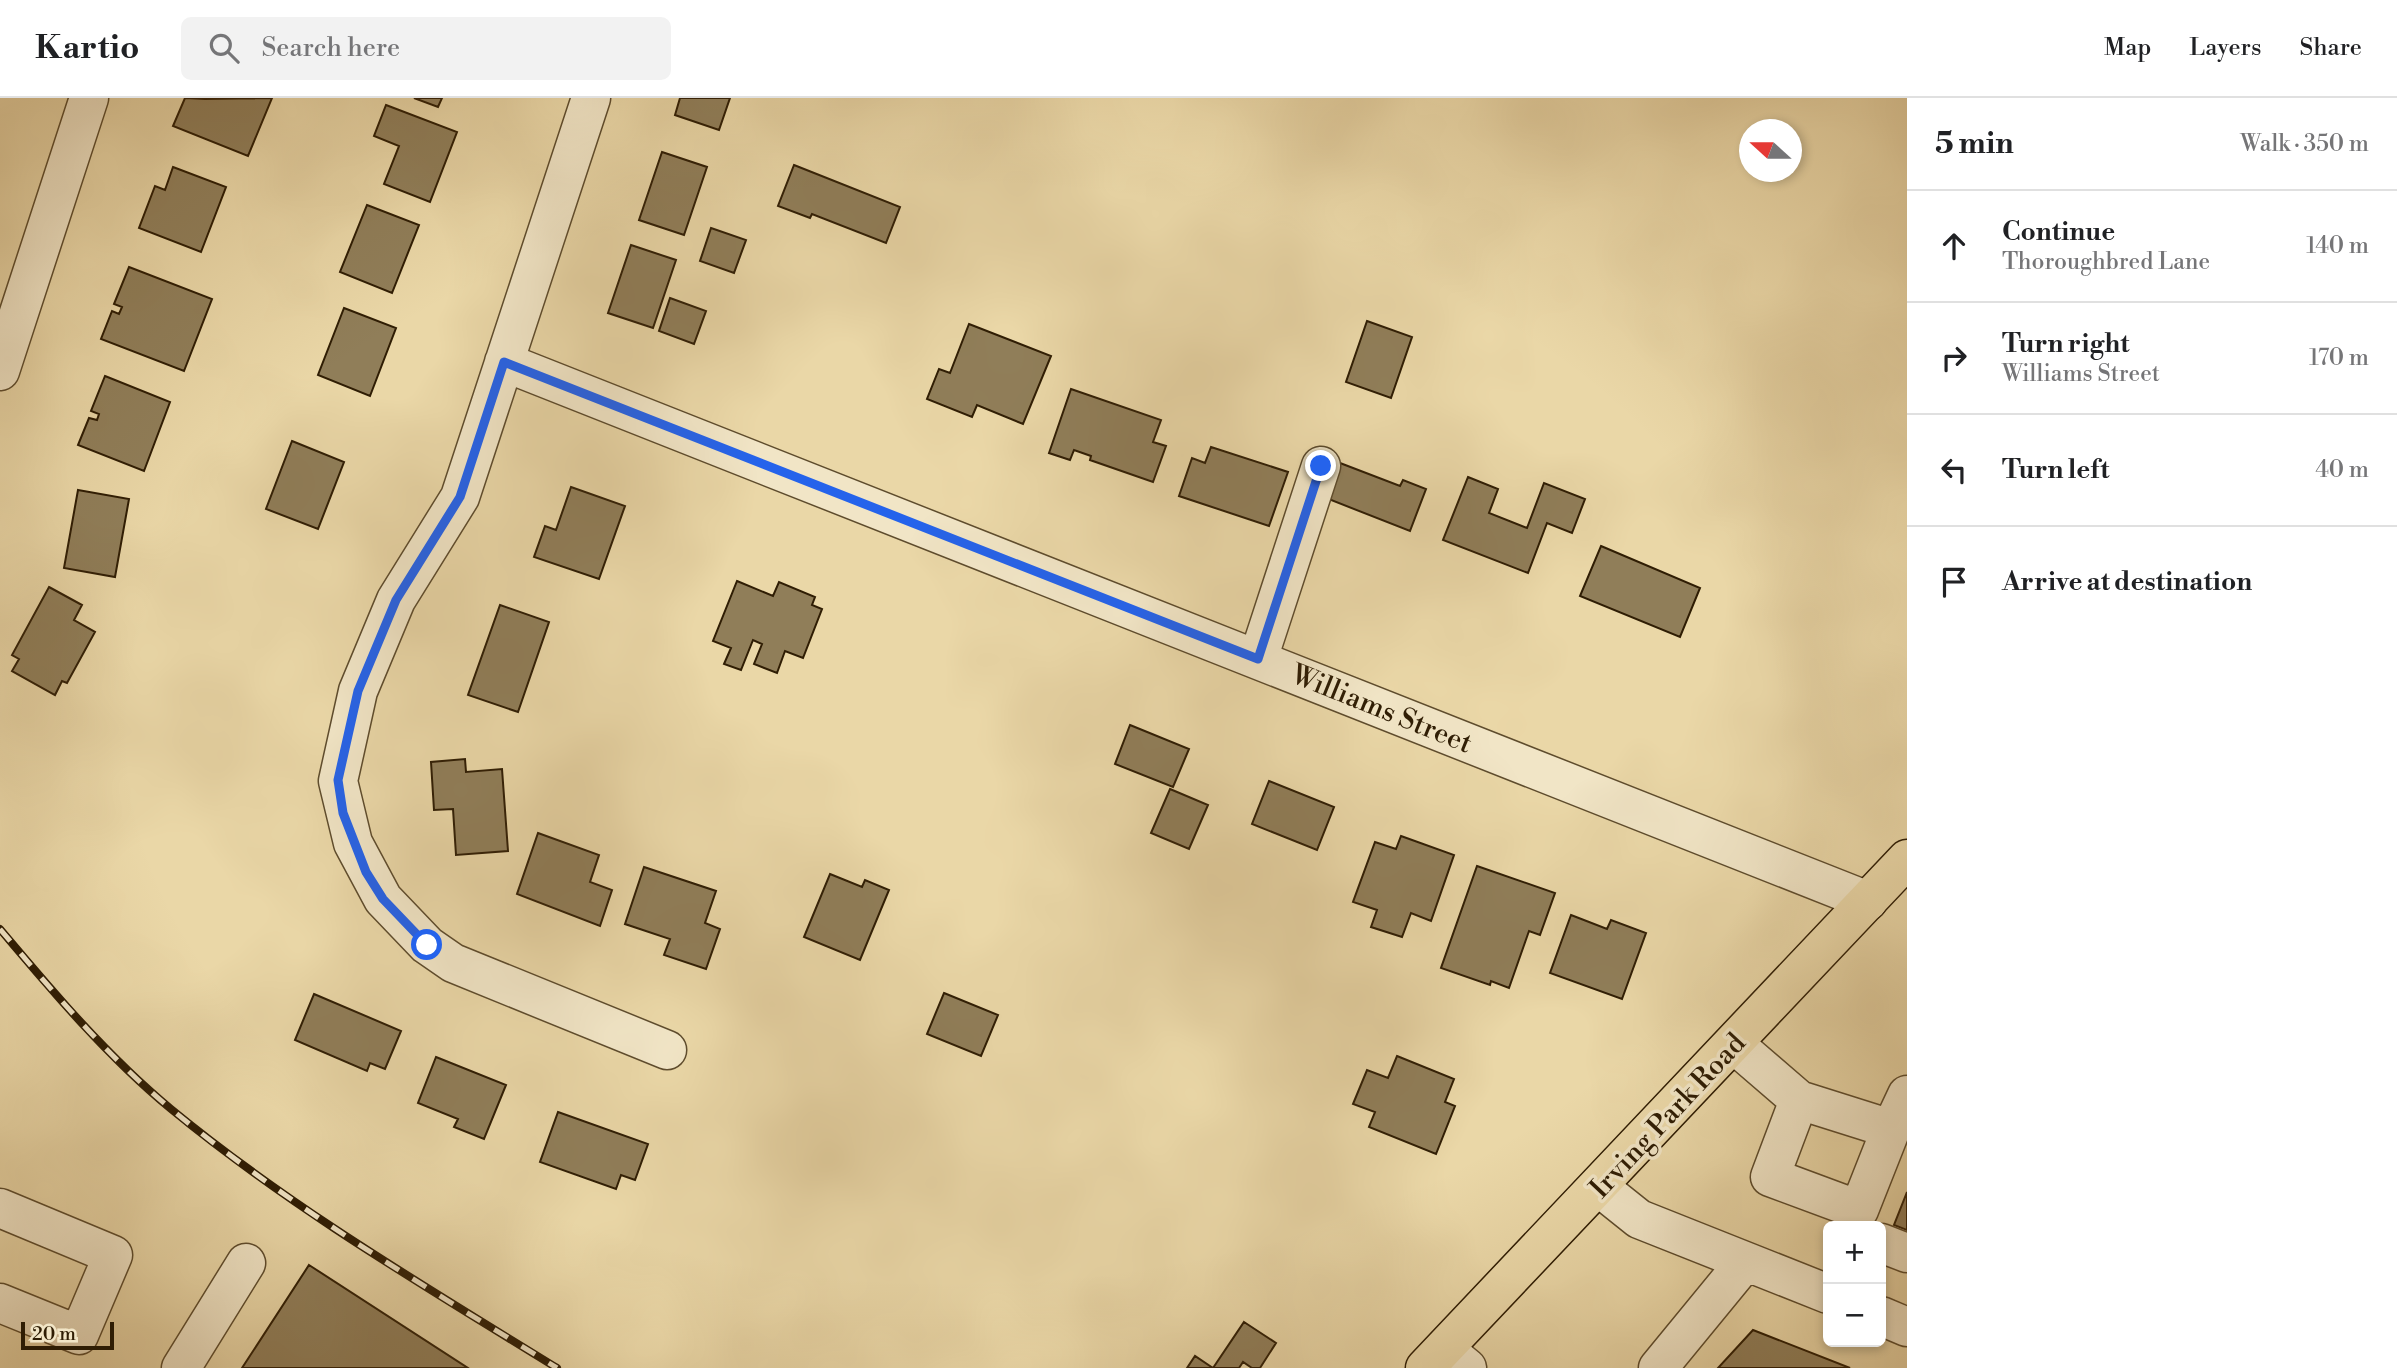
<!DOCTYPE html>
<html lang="en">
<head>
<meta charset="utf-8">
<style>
	body { margin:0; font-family:"Libre Bodoni",serif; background:#f2f2f2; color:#202124 }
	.controls { position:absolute; right:21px; bottom:21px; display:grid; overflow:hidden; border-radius:10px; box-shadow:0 4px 10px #0003 }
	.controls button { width:63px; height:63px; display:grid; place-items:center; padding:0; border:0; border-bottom:2px solid #e0e0e0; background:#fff; color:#202124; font:35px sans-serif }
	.compass { position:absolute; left:1739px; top:21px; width:63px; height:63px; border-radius:50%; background:#fff; box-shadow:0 4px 10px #0003; rotate:291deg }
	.scale { position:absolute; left:21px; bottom:18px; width:93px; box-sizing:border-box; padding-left:7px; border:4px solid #2f1d04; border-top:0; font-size:19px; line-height:24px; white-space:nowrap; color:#2f1d04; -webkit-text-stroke:5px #f1e5c6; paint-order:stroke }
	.stop { position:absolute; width:21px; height:21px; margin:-16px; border:5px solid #2563eb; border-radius:50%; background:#fff }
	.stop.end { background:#2563eb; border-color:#fff; box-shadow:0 2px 7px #0008 }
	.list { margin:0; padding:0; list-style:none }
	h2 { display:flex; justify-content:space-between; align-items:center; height:91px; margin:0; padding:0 28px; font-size:30px }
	h2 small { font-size:23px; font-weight:400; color:#757577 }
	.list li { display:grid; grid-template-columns:46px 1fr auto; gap:21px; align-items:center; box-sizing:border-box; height:112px; padding:0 28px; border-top:2px solid #e0e0e0 }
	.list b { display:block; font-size:26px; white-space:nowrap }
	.list p { margin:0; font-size:23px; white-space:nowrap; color:#757577 }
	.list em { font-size:23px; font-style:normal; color:#757577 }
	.icon { flex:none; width:38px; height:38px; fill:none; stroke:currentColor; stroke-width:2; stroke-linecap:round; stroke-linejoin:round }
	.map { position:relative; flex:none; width:1907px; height:1270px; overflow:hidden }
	header { display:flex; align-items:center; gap:42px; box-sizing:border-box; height:98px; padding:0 35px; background:#fff; border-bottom:2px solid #e0e0e0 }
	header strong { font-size:33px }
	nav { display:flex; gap:38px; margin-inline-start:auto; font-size:24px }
	.search { width:490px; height:63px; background:#f2f2f2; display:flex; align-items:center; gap:18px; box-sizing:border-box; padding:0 24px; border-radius:10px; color:#757577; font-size:26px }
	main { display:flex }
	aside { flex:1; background:#fff }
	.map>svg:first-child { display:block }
	.building { fill:#907e59; stroke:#2f1d04; stroke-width:2 }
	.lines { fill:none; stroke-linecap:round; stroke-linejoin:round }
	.minor-casing { stroke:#5e4c2d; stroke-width:41 }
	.major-casing { stroke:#2f1d04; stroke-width:41 }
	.minor { stroke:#f1e5c6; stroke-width:38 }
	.major { stroke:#ead7a7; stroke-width:38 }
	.rail-casing { stroke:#2f1d04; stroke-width:8 }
	.rail { stroke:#f1e5c6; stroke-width:5; stroke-dasharray:16; stroke-linecap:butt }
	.route { stroke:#2563eb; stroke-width:9 }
	.labels { text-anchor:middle; stroke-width:7; stroke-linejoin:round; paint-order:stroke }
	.street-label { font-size:28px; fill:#2f1d04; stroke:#f1e5c6 }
</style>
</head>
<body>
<header>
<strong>Kartio</strong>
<div class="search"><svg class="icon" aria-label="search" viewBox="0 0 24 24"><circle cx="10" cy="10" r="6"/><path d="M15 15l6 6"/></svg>Search here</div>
<nav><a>Map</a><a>Layers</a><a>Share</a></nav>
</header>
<main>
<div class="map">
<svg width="1907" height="1270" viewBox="0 0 1907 1270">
	<rect width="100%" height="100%" fill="#ead7a7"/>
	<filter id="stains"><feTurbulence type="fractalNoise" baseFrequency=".00286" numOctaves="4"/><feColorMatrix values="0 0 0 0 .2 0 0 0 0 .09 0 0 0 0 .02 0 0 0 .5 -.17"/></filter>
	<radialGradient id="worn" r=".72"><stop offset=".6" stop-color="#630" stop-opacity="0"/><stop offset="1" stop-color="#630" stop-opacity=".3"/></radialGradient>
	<path class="building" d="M185 0 205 1 272 0 248 58 173 28Z
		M414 0H442L438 9Z
		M680 0H730L719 32 675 17Z
		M386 7 457 34 430 104 384 86 399 48 374 38Z
		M662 54 707 69 684 137 639 122Z
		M794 67 900 109 886 145 812 116 810 120 778 108Z
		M173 69 226 89 201 154 139 130 155 88 165 92Z
		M367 107 419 127 392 195 340 174Z
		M711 130 746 142 734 175 700 163Z
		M631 147 676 162 653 230 608 215Z
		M129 169 212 201 184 273 101 241 112 213 119 216 122 209 114 206Z
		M670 200 706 213 694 246 659 233Z
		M344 210 396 230 370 298 318 277Z
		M1367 223 1412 239 1391 300 1346 284Z
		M969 226 1051 258 1023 326 977 307 972 319 927 301 939 271 950 275Z
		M105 278 170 304 144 373 78 347 89 320 97 322 99 316 91 313Z
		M1071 291 1161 322 1153 344 1166 348 1153 384 1090 362 1091 358 1074 352 1070 362 1049 355Z
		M292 343 344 364 318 431 266 411Z
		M1211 349 1288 374 1269 428 1179 398 1192 360 1205 365Z
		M1340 365 1400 388 1403 382 1426 391 1410 433 1326 400Z
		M1468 379 1498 391 1489 415 1527 430 1544 385 1585 401 1572 435 1547 425 1528 475 1443 442Z
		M571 389 625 408 599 481 534 459 545 428 556 432Z
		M78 392 129 401 115 479 64 470Z
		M1601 448 1700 490 1680 539 1580 498Z
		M737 483 773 498 779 484 815 499 812 507 822 511 803 560 785 553 777 575 754 566 762 546 753 542 741 572 724 566 731 550 713 543Z
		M49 489 82 507 74 522 95 534 67 585 62 583 55 597 12 573 19 561 12 557Z
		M500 507 549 524 518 614 468 597Z
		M1130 627 1189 651 1173 689 1115 666Z
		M465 661 466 674 502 671 508 753 456 757 453 711 434 712 431 664Z
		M1269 683 1334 709 1317 752 1252 726Z
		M1170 691 1208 707 1189 751 1151 735Z
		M538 735 599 757 590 784 612 792 600 828 517 796Z
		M1401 738 1454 757 1431 823 1411 815 1402 839 1371 829 1377 812 1353 804 1375 744 1396 751Z
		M1477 768 1555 795 1540 837 1529 833 1509 890 1491 883 1490 887 1441 870Z
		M644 769 716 793 705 825 720 831 706 871 664 857 670 841 625 826Z
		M830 776 862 789 865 782 889 792 860 862 804 839Z
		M1571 817 1607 831 1611 822 1646 835 1622 901 1550 875Z
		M944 895 998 917 981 958 927 936Z
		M314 896 401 933 385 971 370 965 367 973 295 942Z
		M1397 958 1454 981 1445 1004 1455 1008 1436 1056 1369 1029 1375 1014 1353 1006 1367 972 1388 980Z
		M436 959 506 987 484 1041 454 1029 458 1021 418 1005Z
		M558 1014 648 1046 635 1082 621 1077 616 1091 540 1064Z
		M1907 1094V1132L1894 1127Z
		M309 1167 468 1270H242Z
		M1244 1224 1276 1245 1260 1270H1252L1243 1264 1239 1270H1187L1195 1258 1213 1270Z
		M1753 1232 1850 1270H1718Z"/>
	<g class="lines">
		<defs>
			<path id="minor" d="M591 0 460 399 396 502 358 593 338 683 353 745 383 801 427 847 453 865 667 952
				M504 264 1868 803
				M0 273 89 0
				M1258 561 1321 368
				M1734 946 1799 1002 1770 1079 1859 1112 1891 1031 1799 1002
				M1891 1031 1907 997
				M1599 1089 1639 1121 1828 1196
				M0 1110 113 1157 79 1237 0 1205
				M1881 1145 1907 1155
				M1881 1218 1907 1229
				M1444 1251 1467 1270
				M181 1270 246 1165
				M1658 1270 1745 1164"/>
			<path id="major" d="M1425 1270 1907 761"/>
		</defs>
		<use href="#minor" class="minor-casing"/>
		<use href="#major" class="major-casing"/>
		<use href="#minor" class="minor"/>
		<use href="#major" class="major"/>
		<defs>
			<path id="rail" d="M0 831C53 894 107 958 171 1011 290 1109 426 1189 557 1270"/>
		</defs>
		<use href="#rail" class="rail-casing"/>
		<use href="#rail" class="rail"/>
	</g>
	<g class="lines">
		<path class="route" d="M427 847 383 801 366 774 343 715 338 682 358 593 396 502 460 399 504 264 1258 561 1321 368"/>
	</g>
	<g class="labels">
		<g class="street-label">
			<text transform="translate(1382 610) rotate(22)" y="10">Williams Street</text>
			<text transform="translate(1667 1017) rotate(-47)" y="10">Irving Park Road</text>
		</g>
	</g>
	<rect width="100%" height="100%" filter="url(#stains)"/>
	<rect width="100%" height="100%" fill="url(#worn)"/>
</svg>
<div class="controls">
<button>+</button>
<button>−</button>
</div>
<svg class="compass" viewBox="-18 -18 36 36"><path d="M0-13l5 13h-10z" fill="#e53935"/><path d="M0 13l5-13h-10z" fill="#757577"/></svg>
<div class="scale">20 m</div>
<div class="stop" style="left:427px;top:847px"></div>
<div class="stop end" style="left:1321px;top:368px"></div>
</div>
<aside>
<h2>5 min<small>Walk · 350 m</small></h2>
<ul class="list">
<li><svg class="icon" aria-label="ahead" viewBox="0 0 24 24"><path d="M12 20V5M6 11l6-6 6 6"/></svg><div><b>Continue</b><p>Thoroughbred Lane</p></div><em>140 m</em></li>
<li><svg class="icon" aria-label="right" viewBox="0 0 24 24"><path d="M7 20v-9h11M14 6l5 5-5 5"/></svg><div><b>Turn right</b><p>Williams Street</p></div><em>170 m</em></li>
<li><svg class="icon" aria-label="left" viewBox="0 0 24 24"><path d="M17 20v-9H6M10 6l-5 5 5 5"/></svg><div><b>Turn left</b></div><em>40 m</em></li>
<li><svg class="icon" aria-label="arrive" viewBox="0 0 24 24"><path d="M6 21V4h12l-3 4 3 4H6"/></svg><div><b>Arrive at destination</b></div></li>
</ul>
</aside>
</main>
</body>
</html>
